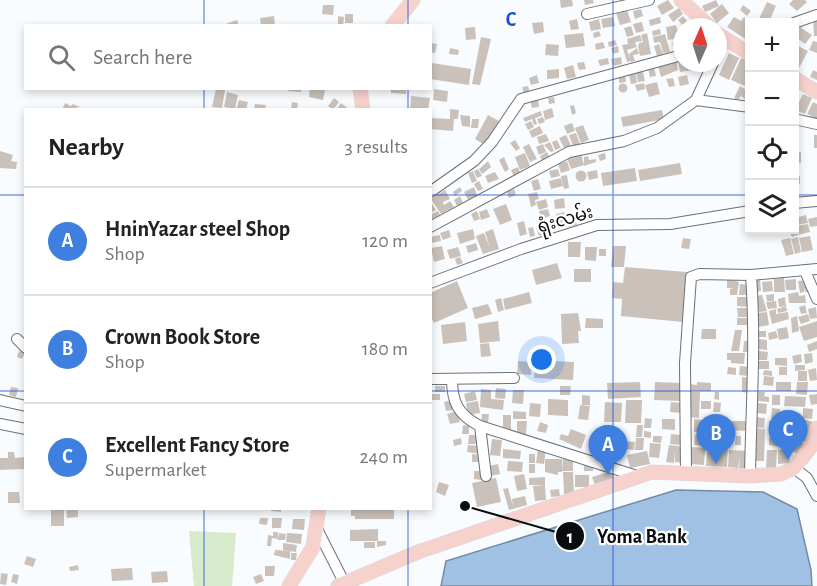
<!DOCTYPE html>
<html lang="en">
<head>
<meta charset="utf-8">
<style>
	body { margin:0; font-family:"Alegreya Sans","Noto Sans Myanmar",sans-serif; background:#f2f2f2; color:#222 }
	.controls { position:absolute; right:18px; top:18px; display:grid; overflow:hidden; border-radius:0px; box-shadow:0 3px 9px #0003 }
	.controls button { width:54px; height:54px; display:grid; place-items:center; padding:0; border:0; border-bottom:2px solid #e0e0e0; background:#fff; color:#222; font:30px sans-serif }
	.compass { position:absolute; left:673px; top:18px; width:54px; height:54px; border-radius:50%; background:#fff; box-shadow:0 3px 9px #0003; rotate:3deg }
	.you { position:absolute; left:542px; top:360px; width:21px; height:21px; margin:-15px; border:4px solid #fff; border-radius:50%; background:#1a73e8; box-shadow:0 0 0 9px #1a73e833 }
	.badge { display:grid; place-items:center; width:39px; height:39px; border-radius:50%; background:#ea580c; color:#fff; font-size:20px; font-weight:700 }
	.pin { position:absolute; translate:-50% -50px; filter:drop-shadow(0 2px 3px #0008) }
	.pin::after { content:''; position:absolute; top:32px; width:21px; height:18px; background:inherit; clip-path:polygon(0 0,100% 0,50% 100%) }
	.list { margin:0; padding:0; list-style:none }
	h2 { display:flex; justify-content:space-between; align-items:center; height:78px; margin:0; padding:0 24px; font-size:26px }
	h2 small { font-size:20px; font-weight:400; color:#767676 }
	.list li { display:grid; grid-template-columns:39px 1fr auto; gap:18px; align-items:center; box-sizing:border-box; height:108px; padding:0 24px; border-top:2px solid #e0e0e0 }
	.list b { display:block; font-size:22px; white-space:nowrap }
	.list p { margin:0; font-size:20px; white-space:nowrap; color:#767676 }
	.list em { font-size:20px; font-style:normal; color:#767676 }
	.icon { flex:none; width:33px; height:33px; fill:none; stroke:currentColor; stroke-width:2; stroke-linecap:round; stroke-linejoin:round }
	.map { position:relative; flex:none; width:817px; height:586px; overflow:hidden }
	.search { position:absolute; background:#fff; box-shadow:0 3px 9px #0003; left:24px; top:24px; width:408px; height:66px; display:flex; align-items:center; gap:15px; box-sizing:border-box; padding:0 21px; border-radius:0px; color:#767676; font-size:22px }
	.panel { position:absolute; background:#fff; box-shadow:0 3px 9px #0003; left:24px; top:108px; width:408px; height:402px; border-radius:0px }
	.map>svg:first-child { display:block }
	.green { fill:#d7eacb }
	.water { fill:#a0c1e4; stroke:#738ba4; stroke-width:1.5 }
	.building { fill:#cac2ba }
	.lines { fill:none; stroke-linecap:round; stroke-linejoin:round }
	.minor-casing { stroke:#6a7179; stroke-width:12 }
	.major-casing { stroke:#d8d8d8; stroke-width:15 }
	.minor { stroke:#fff; stroke-width:10 }
	.major { stroke:#f7d2cd; stroke-width:14 }
	.grid { fill:none; stroke:#1d4ed8; stroke-width:1.5; stroke-opacity:0.55 }
	.labels { text-anchor:middle; stroke-width:4.5; stroke-linejoin:round; paint-order:stroke }
	.street-label { font-size:18px; fill:#090c0e; stroke:#fff }
	.grid-label { font-size:20px; text-anchor:middle; font-weight:bold; fill:#1d4ed8; stroke:#fff; stroke-width:4.5; stroke-linejoin:round; paint-order:stroke }
	.leader { fill:none; stroke:#090c0e; stroke-width:2 }
	.callout-dot { fill:#090c0e; stroke:#fff; stroke-width:2 }
	.mark-label { font-size:18px; text-anchor:middle; font-weight:bold; fill:#fff }
	.callout-label { font-size:20px; text-anchor:middle; font-weight:bold; fill:#090c0e; stroke:#fff; stroke-width:4.5; stroke-linejoin:round; paint-order:stroke }
</style>
</head>
<body>
<div class="map">
<svg width="817" height="586" viewBox="0 0 817 586">
	<rect width="100%" height="100%" fill="#f8fcff"/>
	<path class="green" d="M189 531 236 533 232 586H194Z"/>
	<path class="water" d="M676 490 763 492 797 509 811 570 812 586H441L446 561Z"/>
	<path class="building" d="M560 0H572L573 6 561 8Z
		M584 0H593L594 3 585 5Z
		M668 0 674 8 662 15 657 6Z
		M716 0 719 6 705 12 702 6Z
		M793 0H805L807 2 797 11 789 4Z
		M767 2 776 6 769 22 759 19Z
		M722 4 729 13 717 23 710 14Z
		M323 5H334L333 15 322 14Z
		M743 5 751 11 747 16 740 10Z
		M679 8 683 14 673 22 668 15Z
		M641 9 643 16 635 19 633 11Z
		M627 10 631 22 620 25 616 13Z
		M345 14H353V23H345Z
		M274 16 275 26H261L260 18Z
		M338 16 344 17 343 26H338Z
		M683 16 689 23 684 27 678 20Z
		M613 17 615 26 603 28 601 19Z
		M660 17 661 23 650 26 649 20Z
		M734 17 741 21 744 17 750 21V42L727 27Z
		M817 17V36H814L813 18Z
		M577 19 579 29 571 30 569 21Z
		M599 19 601 29 591 31 589 22Z
		M237 20 239 26H223V25Z
		M543 22 544 32 534 34 532 23Z
		M642 22 644 31 636 33 633 24Z
		M676 25 679 38 668 40 666 27Z
		M631 26 634 35 627 37 624 28Z
		M475 27 476 39 466 40 465 28Z
		M800 27 812 35 805 44 795 36Z
		M660 29 661 34 653 36 652 31Z
		M599 31 601 36 594 38 593 33Z
		M583 33 585 46 566 48 564 35Z
		M647 33 651 54 640 56 638 47 639 43 643 42 641 35Z
		M665 34 670 52 663 53 660 42 654 43 653 37Z
		M640 35 642 41 635 42 637 47 627 50 631 61 627 62 622 45 628 44 627 39Z
		M481 37 491 39 480 85 472 84Z
		M615 40 617 45 609 47 608 42Z
		M679 40 682 49 675 51 672 43Z
		M813 41 817 42V53L809 50Z
		M603 42 605 48 596 50 595 44Z
		M430 43 437 44 435 53 430 52Z
		M546 44 559 45 558 56 545 55Z
		M659 44 663 54 657 56 654 46Z
		M796 45 808 51 798 70 795 68Z
		M618 46 619 52 613 54 611 48Z
		M450 48 459 50 458 55 449 54Z
		M637 48 639 54 633 55 635 61 631 62 629 54Z
		M729 53 739 58 729 80 719 75Z
		M621 57 622 64 613 66 611 59Z
		M608 58 609 64 600 66 598 60Z
		M741 58 750 62V77L745 86 731 80Z
		M676 59 678 70 661 77 658 66 672 64V60Z
		M682 60V63H692L693 70 680 72 678 61Z
		M584 62 586 69 579 70 577 63Z
		M432 63 471 69 469 85 430 79Z
		M573 65 576 77 567 79 564 68Z
		M642 67 645 81 638 82 635 68Z
		M654 67 656 76 650 77 648 68Z
		M559 69V78L547 79V70Z
		M635 69 637 83 631 84 628 70Z
		M813 70 817 72V80L810 77Z
		M625 72 626 82 619 83V73Z
		M537 75 539 83 531 85 529 78Z
		M687 75 689 84 680 86 678 77Z
		M673 78 675 86 669 87 666 79Z
		M750 79 748 101 741 96 738 100 734 98 740 86 745 89Z
		M657 82 660 94 649 97 645 85Z
		M644 83 645 89 637 91 635 85Z
		M618.5 88a4.5 4.5 0 1 1 9 0a4.5 4.5 0 1 1-9 0Z
		M528 86 530 93 524 94 522 87Z
		M289 88H301V92L288 91Z
		M310 88 325 90 323 100 309 97Z
		M391 88H406V94L391 93Z
		M216 89 225 90 222 108 212 107Z
		M434 89 448 91 447 102 433 100Z
		M227 92 238 95 235 109 224 107Z
		M803 94 812 98 805 114 795 110Z
		M411 96 430 98 428 110H410Z
		M554 97 555 103 549 104 548 98Z
		M334 98 339 102 333 110 328 106Z
		M538 99 539 107 532 108 530 100Z
		M239 100 248 102 246 110H236Z
		M292 102 298 103 297 109H291Z
		M813 102 817 104V119L807 114Z
		M65 103 71 106 73 104 80 107 62 110Z
		M341 103 350 110H336Z
		M255 104 266 105 265 110H254Z
		M574 105 576 113 572 115 570 106Z
		M552 108 554 117 545 120 543 111Z
		M450 109 459 110 458 119H454L453 131 430 129V118L450 119Z
		M662 110 664 119 623 127 621 117Z
		M541 111 542 116 535 118 537 124 534 125 532 119 525 122 523 118Z
		M460 115 470 116V127L462 126Z
		M488 115 499 121 485 145 475 139Z
		M543 117 545 122 539 124 537 119Z
		M472 119H479L478 128H471Z
		M531 121 534 127 528 130 525 124Z
		M572 123 575 131 567 134 564 126Z
		M583 125 589 140 581 143 575 128Z
		M540 126 543 133 532 138 529 131Z
		M576 133 580 144 573 146 569 135Z
		M546 134 549 141 539 144 537 137Z
		M566 135 571 145 564 148 559 138Z
		M814 135H817V148H814Z
		M515 140 520 148 516 151 510 143Z
		M557 140 561 148 555 150 552 142Z
		M746 140H750V156H746Z
		M550 142 554 151 551 152 544 145Z
		M529 144 537 159 530 162 523 147Z
		M543 144 546 152 539 155 536 147Z
		M0 151 13 155 11 161 17 162 16 169 0 168Z
		M547 152 551 159 543 163 540 156Z
		M795 152H801V163H795Z
		M525 153 530 166 520 170 515 157Z
		M605 153 606 159 600 161 598 155Z
		M581 154 584 165 571 169 567 158Z
		M588 156 589 160 596 159V162L584 166V157Z
		M504 157 509 169 505 172 499 160Z
		M488 161 491 167 482 174 479 169Z
		M567 161 570 170 561 173 558 164Z
		M680 163 682 174 640 181 638 170Z
		M518 167 521 175 514 177 511 170Z
		M635 168 637 181 603 186 601 173Z
		M478 169 482 176 477 178 474 171Z
		M558 169 560 176 551 178 549 171Z
		M597 170 598 178 589 180 587 172Z
		M575.5 176a5.5 5.5 0 1 1 11 0a5.5 5.5 0 1 1-11 0Z
		M473 171 477 181 472 183 468 173Z
		M495 172 499 179 488 183 485 176Z
		M567 175 569 188 564 189 561 176Z
		M795 176H800V184H795Z
		M561 178 563 186 551 189 549 181Z
		M538 179 541 189 534 191 531 181Z
		M479 181 483 189 478 191 474 184Z
		M460 187 462 191 455 196 453 192Z
		M474 187 477 195 468 200 464 192Z
		M514 189 516 195 509 198 507 192Z
		M445 190 450 199 443 202 444 205 450 201 454 207 441 214 431 199Z
		M537 192 539 199 535 200 536 205 531 207 528 194Z
		M460 196 463 203 457 206 454 200Z
		M564 198 565 208 555 209 554 200Z
		M546 199 548 207 539 210 536 202Z
		M430 201 436 210 430 213Z
		M506 204 512 220 500 225 493 209Z
		M487 209 490 217 481 220 479 212Z
		M548 209 550 216 541 219 539 211Z
		M438 211 440 215 430 220V215Z
		M477 211 480 219 474 221 471 214Z
		M564 212 567 226 559 228 556 214Z
		M806 215 808 223 796 225 795 218Z
		M817 217V226L810 227 808 219Z
		M575 219 577 225 569 227 567 222Z
		M552 220 554 227 548 228 547 221Z
		M524 221 527 234 520 236 517 223Z
		M808 224 810 232 798 235 796 226Z
		M541 225 545 234 539 236 536 227Z
		M533 227 535 236 530 237 528 228Z
		M473 229 475 239 460 244 457 233Z
		M493 229 499 249 483 254 476 236 484 233 490 248 485 232Z
		M449 230 451 237 443 240 440 233Z
		M789 230H796L798 235 792 237Z
		M440 235 441 241 431 243 430 237Z
		M810 236 813 250 802 252 799 238Z
		M798 237 801 252 795 254 791 239Z
		M683 238 691 239 689 249 681 248Z
		M790 238 794 254 786 256 781 240Z
		M568 242H581L580 257H568Z
		M476 243 478 250 468 253 466 246Z
		M442 246 445 259 434 262 431 248Z
		M613 246H626L624 267H611Z
		M458 247 461 256 450 259 447 250Z
		M585 247H597L596 261 585 260Z
		M599 249H606V256H599Z
		M460 257 463 263 457 265 455 259Z
		M557 263 562 278 536 285 532 270Z
		M625 267 687 272 683 322 621 316 622 299 612 298 613 282 623 283Z
		M574 269H591V282H574Z
		M784 278 785 292H774V279Z
		M727 279 739 282 737 295H730V289L733 288H727Z
		M760 279 761 291 754 292 753 280Z
		M796 279V290H786L785 280Z
		M807 280 809 292H805L804 288V292L800 293 798 281Z
		M457 281 468 308 434 323 430 315V293Z
		M772 281 773 291 763 292 762 282Z
		M740 284 749 285 748 295H739Z
		M529 292 532 303 505 310 503 299Z
		M798 292 799 296 805 295 806 303H789L788 294Z
		M774 294V301H767L766 295Z
		M762 295 767 311 759 312 755 296Z
		M737 297H747V307L737 306Z
		M785 297 786 306 779 307 778 299Z
		M501 298 504 310 498 312 495 300Z
		M776 301 777 308 768 309 766 302Z
		M488 304 492 314 475 319 472 308Z
		M805 305 807 313 801 314 799 307Z
		M786 306 787 311 778 313 777 309Z
		M816 307 817 318 810 319 808 309Z
		M737 308H747L748 317H738Z
		M776 309V314L788 312 789 319 772 324 769 311Z
		M767 312 769 325 759 327 757 313Z
		M578 313 581 331H578L579 343 562 344 561 314Z
		M808 314 810 321 801 324 798 317Z
		M797 316 799 331 792 333 791 318Z
		M586 318 603 319V328H585Z
		M737 318H750V325H737Z
		M498 321 500 341 480 343 478 324Z
		M817 321V337L804 341 799 327Z
		M465 322 467 341 443 344 441 325Z
		M787 327 789 338 779 340 777 329Z
		M702 329H716V339H701Z
		M735 330H742L739 351H731Z
		M759 331H766V337H759Z
		M776 331 778 338 769 340 768 333Z
		M759 339 767 340V350L758 349Z
		M744 341H751V352H743Z
		M817 341V349L809 352 807 345Z
		M489 343 491 356 481 357 480 344Z
		M19 351 25 353 22 359 17 357Z
		M759 351 768 352 767 360H759Z
		M727 353H745L744 364 731 363V360H727Z
		M812 353 813 362 805 364 804 354Z
		M801 354 802 362 794 364 792 356Z
		M775 358H787V366L775 365Z
		M535 360 574 362 573 380 534 378Z
		M518 361 532 362 531 375 517 374Z
		M759 361H769V369H759Z
		M795 365H805V370L795 371Z
		M740 366 750 367 749 376 739 375Z
		M728 367 736 368V375L727 374Z
		M779 367H787V375H779Z
		M816 368 817 380 810 381 808 370Z
		M764 370 772 371V376L763 375Z
		M798 371H807V381H798Z
		M764 376 774 377 773 386 763 385Z
		M742 377 751 378V393L742 392Z
		M640 382 641 397 608 399 607 383Z
		M655 382 682 383 681 401 654 400Z
		M697 382 711 383V391H688L689 384 697 385Z
		M776 382H791V391H776Z
		M797 382H808L807 395 796 394Z
		M435 386H445V392H435Z
		M560 386H571L570 395H560Z
		M11 387 18 388 16 397 9 395Z
		M496 388 506 389 505 399 495 398Z
		M481 389 491 390V399L504 400 503 410 480 407Z
		M513 390H524L523 404 512 403Z
		M475 391 477 400 466 402 464 394Z
		M688 392H700L699 418 687 417Z
		M715 392H719V400L714 399Z
		M757 392H765L764 396 769 397V402L757 401Z
		M430 394H440V400H430Z
		M817 394V404L811 405 809 395Z
		M582 395 590 396V405H582Z
		M772 395H780V405H772Z
		M785 396 806 397 805 407 784 406Z
		M548 399 568 400V416L548 415Z
		M452 400 453 410 446 411 444 402Z
		M626 400H642L641 423H625Z
		M478 401 480 413 468 415 466 403Z
		M701 401H711V409H701Z
		M605 402 622 403 621 422H604Z
		M671 402 682 403V413L670 412Z
		M714 402 721 403 720 412H713Z
		M530 403 541 404 540 417 529 416Z
		M758 403 767 404 766 414 757 413Z
		M580 405 590 406 588 420 578 419Z
		M772 408 780 409 779 419 771 418Z
		M803 408 813 409 812 419 803 418Z
		M457 411 460 422 450 424 447 414Z
		M513 411 526 412V419H513Z
		M788 411H794L793 418H787Z
		M482 414H489L488 424 481 423Z
		M503 415H511V431L503 430Z
		M755 417 765 418 764 428 754 427Z
		M645 418 652 419 651 428H644Z
		M798 418 814 422 806 442 792 437 799 424 796 423Z
		M662 419H675V430L662 429Z
		M694 419 702 420 701 432H694Z
		M517 421H527L526 434 517 433Z
		M718 421H747V431L728 430V438L712 436V432L704 431V424H718Z
		M769 421H790V430L769 432Z
		M540 422 548 425 546 433 537 431Z
		M463 425 469 426V434H462Z
		M637 425H643L642 437H636Z
		M612 427 617 428 616 435H611Z
		M755 428 765 429 764 461H754Z
		M571 429 586 435 581 449 559 439 561 434 568 436Z
		M644 431 651 432V438L644 437Z
		M671 434 681 435 680 445 670 444Z
		M469 435H477V444H468Z
		M695 435 708 436 707 446 694 445Z
		M653 436H662L661 443 653 442Z
		M736 436H741V445H735Z
		M461 438 462 444 454 446 453 440Z
		M636 438H644L643 450H635Z
		M769 438 778 439 777 446 769 445Z
		M793 438 804 444 798 454 787 448Z
		M492 439 502 440 500 456 490 455Z
		M711 440H722V448L711 447Z
		M723 440H728L727 467 706 466 707 452H711V448L723 449Z
		M624 441 635 442 634 450 624 449Z
		M650 443 661 444 659 458 649 457Z
		M468 445 482 446 481 454 467 452Z
		M669 445 686 447 684 463 675 462V452L674 463 666 462Z
		M690 447 705 448 704 465 689 464Z
		M538 448 546 449 544 464 536 463Z
		M503 449 521 451 520 459 503 458Z
		M789 449 790 463 778 464V450Z
		M729 450 750 451 749 468H739L740 457 738 468 728 467Z
		M767 450H777L776 469H766Z
		M647 451 650 464 630 468 627 455Z
		M8 452H14L15 458 26 457V469L0 470V458H8Z
		M472 454 482 455V462H472Z
		M529 454H535V463H529Z
		M563 458H573V471H562Z
		M545 459H562V472H558V475L545 472Z
		M508 461 523 462 522 472 507 471Z
		M498 464 500 474 490 476 488 466Z
		M529 464H535V473H529Z
		M584 464H593V471H584Z
		M474 471H481V480L474 479Z
		M611 471 614 478 595 485 592 477Z
		M563 472H573L574 494H564Z
		M524 474 527 489 517 491 514 476Z
		M575 475H589V487H575Z
		M545 477V485H529V478Z
		M496 478 501 502 477 507 472 483Z
		M439 482 449 485 445 496 436 492Z
		M545 485 546 500 535 501 533 486Z
		M508 488 513 506 512 499 525 496 527 505 509 510 503 489Z
		M559 489 560 496 551 497 550 490Z
		M8 492H19L20 503H8Z
		M51 508H64V526H51Z
		M66 508H78V517L67 518Z
		M271 508H281V512L271 511Z
		M351 508H394V519H355V516H351Z
		M260 518H268L267 525 259 524Z
		M272 518H282L281 528H272Z
		M293 519H305L304 530 292 529Z
		M378 529V541H350V530Z
		M273 532H278V539L272 538 271 546H267L268 535 273 536Z
		M279 533 286 534 285 540H278Z
		M287 533 302 534 301 544 286 542Z
		M377 541H386V545L377 547Z
		M364 542H375V548H364Z
		M283 543 297 545 296 552 283 550Z
		M275 550 290 551V559L274 555Z
		M291 553H297L296 560H291Z
		M27 556 36 559 33 567 24 564Z
		M78 565 79 570 70 571 69 567Z
		M265 566H275L274 576H265Z
		M132 568 133 580 112 581 111 569Z
		M167 571 168 582 152 583 151 572Z
		M1 573 8 574 6 585 0 584Z
		M13 574 19 575 17 584 11 582Z
		M261 574 264 581 256 584 253 577Z"/>
	<g class="lines">
		<defs>
			<path id="minor" d="M587 14 649 0
				M794 23 817 15
				M718 45 727 42
				M696 100 750 107
				M794 119 817 124
				M430 192 474 161 492 142 521 99 682 55
				M794 203 817 201
				M430 227 569 152 624 141 657 128 696 100 713 63
				M805 271 817 299
				M430 283 521 249 597 225 670 224 750 211
				M17 339 26 348
				M430 379 514 378
				M452 379C452 402 458 415 480 426L637 476
				M0 400 26 406
				M0 424 26 429
				M480 426 486 476
				M794 468 807 478 817 496
				M686 473 685 363 691 277 699 274 751 275 817 269
				M750 476C751 409 756 343 751 275
				M317 529 346 586"/>
			<path id="major" d="M681 0 710 27
				M392 26 413 0
				M718 34 750 54
				M794 78 817 92
				M360 88 363 110
				M289 586 313 547 319 508
				M338 586 418 552 652 472 750 476 781 474 794 468 810 448 817 428"/>
		</defs>
		<use href="#minor" class="minor-casing"/>
		<use href="#major" class="major-casing"/>
		<use href="#minor" class="minor"/>
		<use href="#major" class="major"/>
	</g>
	<path class="grid" d="M204 0V26M408 0V26M613 0V586M204 88V110M408 88V110M0 195H26M430 195H750M794 195H817M0 391H26M430 391H817M204 508V586M408 508V586"/>
	<g class="labels">
		<g class="street-label">
			<text transform="translate(565 219) rotate(-16)" y="6">ရုံးလမ်း</text>
		</g>
	</g>
	<g class="grid-label">
		<text x="511" y="26">C</text>
	</g>
	<path class="leader" d="M465 506L570 536"/>
	<g class="callout-dot">
		<circle cx="465" cy="506" r="6"/>
		<circle cx="570" cy="536" r="15"/>
	</g>
	<g class="mark-label">
		<text x="570" y="543">1</text>
	</g>
	<g class="callout-label">
		<text x="642" y="543">Yoma Bank</text>
	</g>
</svg>
<div class="controls">
<button>+</button>
<button>−</button>
<button><svg class="icon" aria-label="locate" viewBox="0 0 24 24"><circle cx="12" cy="12" r="6"/><path d="M12 2v4M12 18v4M2 12h4M18 12h4"/></svg></button>
<button><svg class="icon" aria-label="layers" viewBox="0 0 24 24"><path d="M12 4l9 5-9 5-9-5zM3 14l9 5 9-5"/></svg></button>
</div>
<svg class="compass" viewBox="-18 -18 36 36"><path d="M0-13l5 13h-10z" fill="#e53935"/><path d="M0 13l5-13h-10z" fill="#767676"/></svg>
<div class="you"></div>
<div class="pin badge" style="left:608px;top:475px;background:#3f7fe0">A</div>
<div class="pin badge" style="left:716px;top:464px;background:#3f7fe0">B</div>
<div class="pin badge" style="left:788px;top:460px;background:#3f7fe0">C</div>
<div class="search"><svg class="icon" aria-label="search" viewBox="0 0 24 24"><circle cx="10" cy="10" r="6"/><path d="M15 15l6 6"/></svg>Search here</div>
<section class="panel">
<h2>Nearby<small>3 results</small></h2>
<ul class="list">
<li><span class="badge" style="background:#3f7fe0">A</span><div><b>HninYazar steel Shop</b><p>Shop</p></div><em>120 m</em></li>
<li><span class="badge" style="background:#3f7fe0">B</span><div><b>Crown Book Store</b><p>Shop</p></div><em>180 m</em></li>
<li><span class="badge" style="background:#3f7fe0">C</span><div><b>Excellent Fancy Store</b><p>Supermarket</p></div><em>240 m</em></li>
</ul>
</section>
</div>
</body>
</html>
